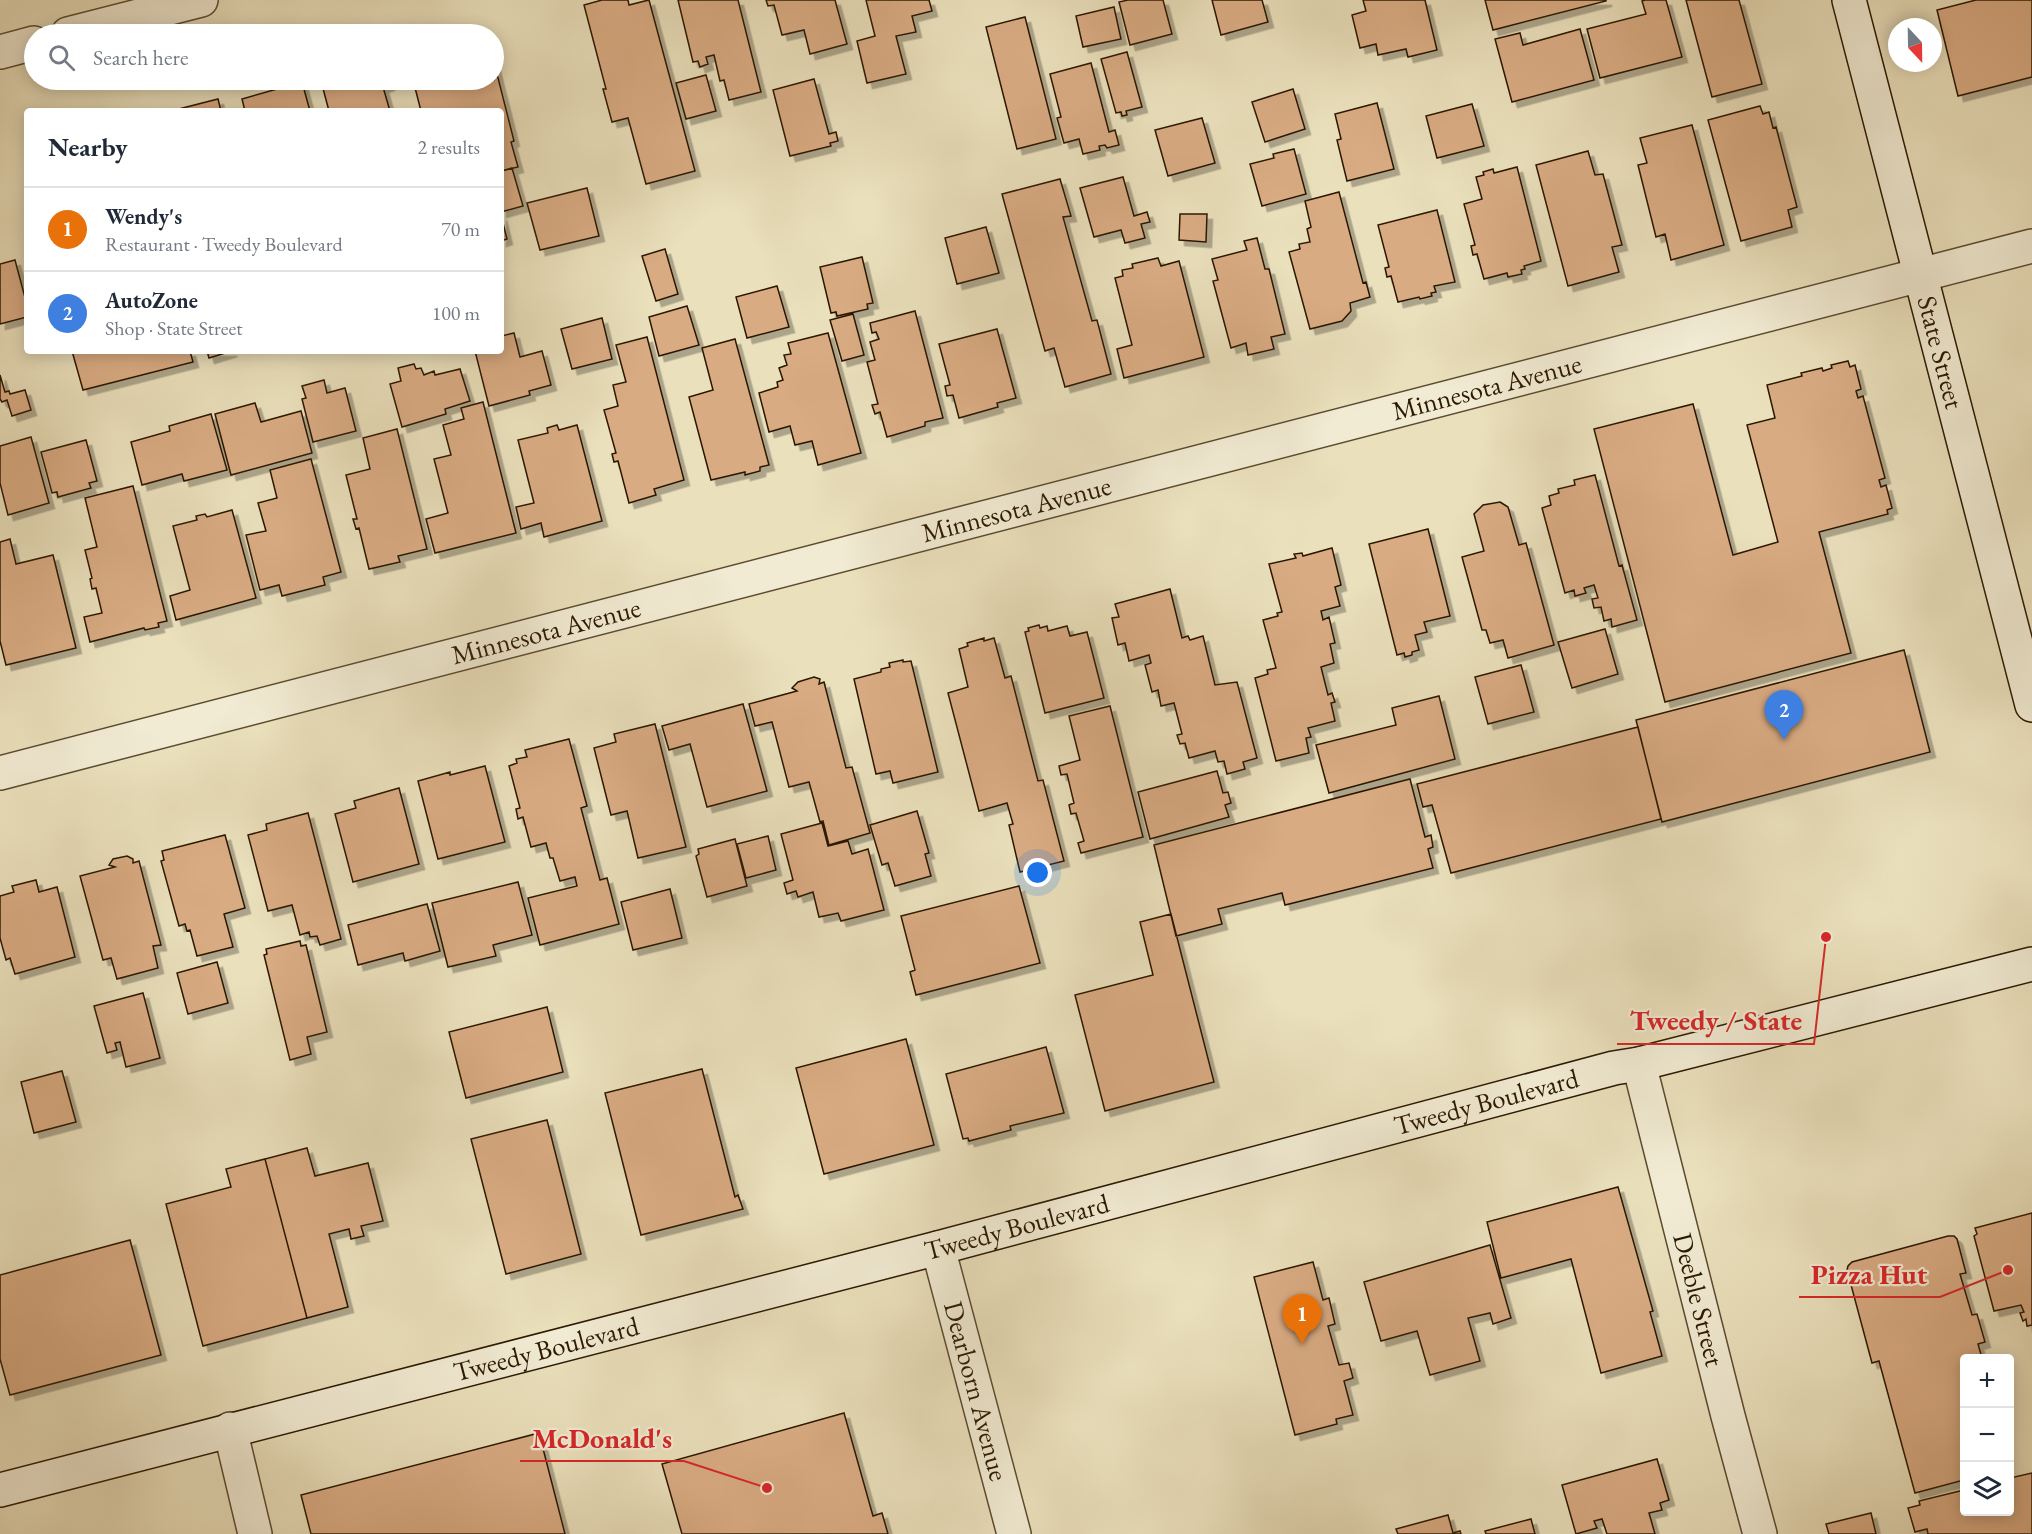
<!DOCTYPE html>
<html lang="en">
<head>
<meta charset="utf-8">
<style>
	body { margin:0; font-family:"EB Garamond",serif; background:#f2f2f3; color:#1f2937 }
	.controls { position:absolute; right:18px; bottom:18px; display:grid; overflow:hidden; border-radius:6px; box-shadow:0 3px 15px #0003 }
	.controls button { width:54px; height:54px; display:grid; place-items:center; padding:0; border:0; border-bottom:2px solid #e0e1e3; background:#fff; color:#1f2937; font:30px sans-serif }
	.compass { position:absolute; left:1888px; top:18px; width:54px; height:54px; border-radius:50%; background:#fff; box-shadow:0 3px 15px #0003; rotate:158deg }
	.you { position:absolute; left:1038px; top:873px; width:21px; height:21px; margin:-15px; border:4px solid #fff; border-radius:50%; background:#1a73e8; box-shadow:0 0 0 9px #1a73e833 }
	.badge { display:grid; place-items:center; width:39px; height:39px; border-radius:50%; background:#8f2418; color:#fff; font-size:20px; font-weight:700 }
	.pin { position:absolute; translate:-50% -50px; filter:drop-shadow(0 2px 3px #0008) }
	.pin::after { content:''; position:absolute; top:32px; width:21px; height:18px; background:inherit; clip-path:polygon(0 0,100% 0,50% 100%) }
	.list { margin:0; padding:0; list-style:none }
	h2 { display:flex; justify-content:space-between; align-items:center; height:78px; margin:0; padding:0 24px; font-size:26px }
	h2 small { font-size:20px; font-weight:400; color:#747a83 }
	.list li { display:grid; grid-template-columns:39px 1fr auto; gap:18px; align-items:center; box-sizing:border-box; height:84px; padding:0 24px; border-top:2px solid #e0e1e3 }
	.list b { display:block; font-size:22px; white-space:nowrap }
	.list p { margin:0; font-size:20px; white-space:nowrap; color:#747a83 }
	.list em { font-size:20px; font-style:normal; color:#747a83 }
	.icon { flex:none; width:33px; height:33px; fill:none; stroke:currentColor; stroke-width:2; stroke-linecap:round; stroke-linejoin:round }
	.map { position:relative; flex:none; width:2032px; height:1534px; overflow:hidden }
	.search { position:absolute; background:#fff; box-shadow:0 3px 15px #0003; left:24px; top:24px; width:480px; height:66px; display:flex; align-items:center; gap:15px; box-sizing:border-box; padding:0 21px; border-radius:33px; color:#747a83; font-size:22px }
	.panel { position:absolute; background:#fff; box-shadow:0 3px 15px #0003; left:24px; top:108px; width:480px; height:246px; border-radius:6px }
	.map>svg:first-child { display:block }
	.building { fill:#d9ab83; stroke:#2c1901; stroke-width:1.5; filter:url(#shadow) }
	.lines { fill:none; stroke-linecap:round; stroke-linejoin:round }
	.minor-casing { stroke:#5c4b30; stroke-width:36 }
	.secondary-casing { stroke:#2c1901; stroke-width:36 }
	.minor { stroke:#f1ebd3; stroke-width:33 }
	.secondary { stroke:#f1ebd3; stroke-width:33 }
	.labels { text-anchor:middle; stroke-width:4.5; stroke-linejoin:round; paint-order:stroke }
	.street-label { font-size:27px; fill:#2c1901; stroke:#f1ebd3 }
	.leader { fill:none; stroke:#d62828; stroke-width:2 }
	.callout-dot { fill:#d62828; stroke:#f1ebd3; stroke-width:2 }
	.callout-label { font-size:28px; text-anchor:middle; font-weight:bold; fill:#d62828; stroke:#f1ebd3; stroke-width:4.5; stroke-linejoin:round; paint-order:stroke }
</style>
</head>
<body>
<div class="map">
<svg width="2032" height="1534" viewBox="0 0 2032 1534">
	<defs>
		<filter id="shadow"><feDropShadow dx="5.5" dy="5.5" stdDeviation="0" flood-color="#0004"/></filter>
	</defs>
	<rect width="100%" height="100%" fill="#eae0bc"/>
	<filter id="stains"><feTurbulence type="fractalNoise" baseFrequency=".00333" numOctaves="4"/><feColorMatrix values="0 0 0 0 .2 0 0 0 0 .09 0 0 0 0 .02 0 0 0 .5 -.17"/></filter>
	<radialGradient id="worn" r=".72"><stop offset=".6" stop-color="#630" stop-opacity="0"/><stop offset="1" stop-color="#630" stop-opacity=".3"/></radialGradient>
	<path class="building" d="M602 0H628L629 5 649 0 695 171 646 184 628 118 612 122 603 89H606L584 5Z
		M678 0H738L761 92 729 100 724 80 720 81 714 55 706 57 708 64 700 67 698 61 693 62Z
		M766 0H835L847 44 810 54 804 30 782 35 774 5 768 6Z
		M866 0H929L932 11 912 16 916 32 896 36 906 74 867 83 857 41 875 36Z
		M1128 0H1163L1172 34 1130 45 1119 2Z
		M1212 0H1262L1268 22 1221 35Z
		M1363 0H1425L1437 50 1408 57 1406 49 1378 55 1376 44 1360 48 1352 15 1366 11Z
		M1485 0H1606V1L1493 30Z
		M1645 0H1666L1682 57 1600 78 1587 29 1646 14 1642 1Z
		M1686 0H1739L1762 84 1712 97Z
		M1976 0H2032V77L1958 96 1937 10Z
		M1114 7 1121 39 1083 47 1076 16Z
		M1025 17 1056 139 1017 149 986 27Z
		M1580 29 1594 80 1512 102 1495 39 1520 33 1523 45Z
		M1127 52 1142 107 1126 111 1127 115 1122 116 1121 112 1116 113 1101 59Z
		M494 62 514 141 511 142 518 167 501 171V111H421L413 80H494Z
		M1091 63 1109 132 1115 130 1119 145 1107 148 1105 145 1099 146 1100 150 1083 154 1079 139 1064 143 1057 118 1061 117 1050 74Z
		M706 75 716 111 686 119 676 83Z
		M814 79 829 134 836 132 838 141 830 143 831 146 790 156 773 90Z
		M325 80H387L389 85 383 87 390 111H329L321 81Z
		M302 82 310 111H245L242 99Z
		M1293 89 1305 129 1265 142 1252 102Z
		M218 99 221 111H171Z
		M1377 103 1394 169 1347 181 1337 140 1341 139 1335 114Z
		M1472 104 1484 146 1437 158 1426 116Z
		M1760 106 1763 114 1769 112 1773 128 1776 127 1797 207 1788 210 1792 227 1741 241 1708 120Z
		M1202 118 1215 163 1168 176 1155 130Z
		M1692 125 1724 245 1671 260 1665 234 1656 237 1638 165 1647 163 1640 138Z
		M1294 149 1306 194 1262 206 1250 164 1274 158 1273 154Z
		M1588 151 1595 175 1603 174 1622 245 1612 247 1619 272 1568 286 1536 165Z
		M1517 167 1541 261 1524 266 1525 269 1521 270 1522 274 1508 277 1507 273 1484 279 1477 254 1473 255 1471 246 1475 245 1464 204 1482 199 1476 177 1484 175 1483 172 1493 169 1494 173Z
		M512 168 523 206 501 212V171Z
		M1123 177 1134 216 1147 212 1150 222 1141 224 1145 238 1125 243 1121 230 1094 237 1080 188Z
		M1060 179 1071 216 1063 217 1092 321 1097 320 1111 374 1065 387 1054 348 1045 351 1002 194Z
		M587 188 599 236 540 250 527 203Z
		M1339 192 1363 283 1366 282 1370 297 1350 303 1351 311 1342 321 1310 329 1289 252 1300 249 1299 244 1310 242 1307 229 1311 227 1305 201Z
		M1437 210 1455 282 1434 286 1436 292 1431 293 1432 296 1420 299 1419 297 1398 302 1391 276 1387 277 1385 268 1389 267 1378 225Z
		M1180 214H1207L1206 242 1179 240Z
		M501 215 507 239 501 241Z
		M986 227 999 273 957 284 945 238Z
		M1257 238 1265 269H1269L1285 334 1271 337 1274 349 1248 355 1246 343 1231 348 1213 281 1218 280 1212 259 1247 250 1244 241Z
		M665 249 678 294 656 301 642 256Z
		M862 257 873 303 867 304 868 309 837 316 836 312 831 313 820 267Z
		M1158 258 1161 266 1179 261 1204 357 1124 378 1117 349 1132 345 1115 278 1123 276 1122 270 1133 268 1132 264Z
		M15 260 27 305V317L0 324V264Z
		M777 286 789 327 747 338 736 297Z
		M687 306 699 345 659 356 649 317Z
		M915 311 943 418 925 422V426L887 437 880 412 875 414 872 405 878 404 867 362 875 360 870 342 879 339 876 332 872 333 870 323Z
		M853 314 864 355 842 361 830 320Z
		M602 318 612 359 572 369 561 329Z
		M997 329 1016 398 997 403 998 407 959 418 953 395 947 396 945 386 950 385 939 344Z
		M514 333 520 357 542 351 551 385 529 391 530 395 489 406 475 351H501V336Z
		M828 333 861 453 818 465 812 441 795 445 790 426 769 432 759 393 778 387 777 382 783 380 779 368 787 365 784 355 791 354 788 343Z
		M647 337 684 480 654 489 656 495 629 503 618 461 614 462 612 454 616 453 604 410 618 406 613 385 626 382 616 345Z
		M735 339 769 465 760 467V471L745 475V472L711 480 689 397 713 390 702 348Z
		M72 351H190L193 362 83 390Z
		M207 351H232L209 358Z
		M1848 361 1850 367 1855 365 1861 389 1856 391 1858 398 1863 396 1885 478 1879 480 1881 487 1886 485 1892 508 1887 510 1888 514 1819 532 1851 653 1665 702 1594 429 1693 404 1733 555 1778 542 1747 425 1775 418 1767 385 1802 376 1801 373 1822 368 1823 371 1832 368 1831 365Z
		M414 364 416 369 421 368 424 375 434 371 435 375 460 369 470 401 445 409 446 414 402 427 390 384 401 381 398 368Z
		M0 375 5 392 9 391 10 394 25 390 31 410 12 416 7 400 2 402 0 399Z
		M324 380 327 393 345 388 356 431 313 442 302 399 306 398 302 386Z
		M483 402 516 533 435 553 426 519 448 513 434 459 451 455 443 425 464 419 461 408Z
		M255 403 261 422 301 411 312 453 231 475 215 414Z
		M211 414 227 470 184 481 182 474 142 485 131 442 170 431 169 426Z
		M557 425 559 430 577 425 602 521 544 537 541 523 521 529 516 507 534 503 518 440 548 433 547 428Z
		M397 429 427 549 398 556 400 562 369 569 359 528 356 529 353 519H357L346 475 370 469 363 438Z
		M31 437 49 503 8 515 0 483V446Z
		M86 440 97 481 89 483 91 488 58 497 57 492 52 493 41 452Z
		M311 459 341 572 323 577 325 585 282 596 279 585 260 590 246 535 266 531 258 503 277 498 270 470Z
		M1595 475 1619 566 1622 565 1637 620 1612 627 1611 619 1604 621 1601 607 1594 608 1592 599 1598 598 1594 585 1584 588 1586 593 1575 596 1574 590 1565 593 1542 508 1551 505 1549 496 1559 493 1558 489 1575 485 1574 480Z
		M133 486 167 621 158 623 159 627 145 630 144 628 90 642 84 617 102 613 96 588 92 589 90 579 92 578 85 550 97 547 85 498Z
		M1500 502 1508 507 1519 545 1526 543 1554 645 1508 658 1503 640 1490 643 1486 630H1482L1462 557 1484 551 1474 514 1483 505Z
		M232 510 256 598 176 620 170 596 190 590 173 526 197 520 196 516 205 514 207 517Z
		M1428 529 1450 616 1424 622 1427 632 1415 635 1419 650 1412 652V655L1405 657 1404 653 1397 655 1369 544Z
		M10 539 16 564 53 555 76 648 6 665 0 641V542Z
		M1332 548 1341 585 1335 587 1340 606 1321 611 1323 620 1329 617 1335 643 1330 644 1334 663 1321 667 1328 695 1332 693 1335 702 1331 703 1335 721 1308 728 1311 737 1306 738 1309 753 1276 761 1255 678 1268 674 1267 670 1276 668 1263 620 1278 616 1277 613 1282 612 1269 564 1296 558 1294 554 1302 553 1303 556Z
		M1170 589 1182 638 1188 636 1190 640 1203 636 1215 685 1237 682 1257 758 1243 762 1245 769 1227 774 1224 761 1218 762 1215 751 1189 758 1185 743 1180 744 1177 735 1182 734 1174 703 1161 706 1158 690 1152 692 1145 665 1151 663 1149 655 1129 661 1125 643 1118 645 1112 618 1119 617 1115 604Z
		M1039 625 1040 628 1047 626 1048 631 1067 626 1070 636 1087 632 1104 698 1045 713 1025 632 1029 631 1028 628Z
		M1605 629 1618 674 1572 688 1558 642Z
		M984 638V641L994 638 1005 678 1011 676 1038 781 1043 780 1064 861 1020 872 1009 825 1013 824 1007 803 979 811 948 693 968 687 959 649 968 646 967 643Z
		M1904 650 1930 752 1662 822 1636 720Z
		M903 660V662L911 661 938 772 893 783 890 771 876 774 854 679 881 672V669L890 667 889 663Z
		M1521 665 1534 712 1488 724 1475 677Z
		M814 677 820 679 819 684 824 682 846 768 852 767 870 833 829 845 823 821 820 822 809 782 789 787 772 722 755 726 749 704 797 691 792 688 798 682Z
		M1439 696 1455 759 1329 793 1316 745 1396 725 1392 708Z
		M743 704 767 791 707 807 690 744 669 750 662 726Z
		M1110 706 1143 837 1081 853 1078 843 1084 841 1076 813 1071 814 1069 805 1074 803 1067 774 1061 775 1059 766 1080 760 1069 716Z
		M655 724 686 847 638 858 627 811 611 815 594 748 616 742 614 734Z
		M1638 727 1661 819 1451 873 1432 805 1423 807 1417 784Z
		M569 739 587 806 581 808 600 880 607 878 619 924 540 945 528 898 577 886 575 877 560 881 553 858H550L546 843 531 847 523 817 518 819 516 809 520 808 509 766 517 763 516 759 527 757 525 750Z
		M485 766 505 842 438 859 418 781 450 772V775Z
		M1217 771 1223 793 1228 792 1231 803 1225 805 1229 817 1150 839 1138 792Z
		M1410 779 1425 837 1431 835 1433 847 1428 849 1433 868 1285 905 1282 893 1218 909 1222 924 1176 936 1154 845Z
		M399 788 419 864 353 882 335 814 356 808 354 801Z
		M917 811 929 853 925 854 931 876 895 886 888 863 882 865 870 825Z
		M308 813 341 939 320 945 317 936 310 937 309 932 300 935 292 905 268 911 248 835 267 830 266 824Z
		M822 823 828 846 848 841 852 854 868 849 884 910 841 921 838 913 819 917 813 892 798 897 796 891 787 894 784 883 793 880 781 834Z
		M225 835 245 908 224 914 233 947 197 956 190 930 187 931 185 924 179 926 161 861 164 860 162 851Z
		M768 836 776 870 746 878 737 844Z
		M735 839 747 886 707 897 696 856 699 854 698 849Z
		M127 856 133 859V863L139 861 161 945 153 946 158 968 117 979 111 958 103 960 80 876 115 867 109 865 113 859Z
		M36 880 39 892 57 887 75 957 15 974 10 958 6 960 0 938V896L14 892 12 886Z
		M518 882 532 935 493 945 496 956 448 967 432 903Z
		M1019 886 1040 963 916 995 910 972 915 970 901 916Z
		M670 889 682 938 633 950 621 902Z
		M427 904 440 951 405 961 403 953 358 965 348 925Z
		M1171 914 1214 1082 1105 1111 1075 995 1153 975 1140 922Z
		M300 941 301 946 306 945 327 1032 307 1037 311 1054 290 1060 264 955 267 954 266 949Z
		M217 962 228 1003 188 1014 177 973Z
		M143 993 160 1058 126 1067 120 1042 115 1043 117 1050 107 1053 94 1006Z
		M547 1007 563 1072 466 1098 449 1032Z
		M906 1039 934 1145 824 1174 796 1068Z
		M1046 1047 1064 1113 1010 1126 1011 1130 969 1141 968 1138 963 1139 946 1074Z
		M702 1069 735 1197 738 1195 743 1209 641 1235 605 1093Z
		M62 1071 76 1122 34 1133 21 1082Z
		M547 1120 581 1254 506 1274 471 1139Z
		M307 1148 315 1176 368 1163 383 1221 361 1226 364 1236 351 1239 349 1229 329 1234 348 1307 307 1318 265 1159Z
		M265 1159 307 1318 203 1346 166 1204 231 1187 226 1169Z
		M1618 1187 1653 1311 1650 1312 1662 1356 1601 1373 1571 1259 1501 1278 1487 1222Z
		M2032 1213V1325L2027 1326 2026 1319 2023 1321 2020 1313 2024 1312 2021 1305 1994 1311 1974 1236 1977 1234 1975 1228Z
		M1948 1236H1954L1957 1239 1966 1273 1960 1274 1972 1315 1977 1314 1985 1342 1978 1344 1982 1358H1964V1480L1915 1493 1879 1361 1872 1363 1847 1270 1848 1266 1852 1262Z
		M130 1240 161 1355 10 1395 0 1359V1275Z
		M1490 1245 1511 1318 1493 1324 1490 1313 1468 1318 1480 1361 1430 1375 1417 1331 1381 1341 1364 1282Z
		M1313 1262 1323 1300 1329 1298 1335 1324 1328 1326 1339 1365 1349 1363 1353 1378 1344 1381 1353 1415 1336 1419 1337 1424 1295 1435 1254 1277Z
		M844 1413 873 1516 882 1513 888 1534H682L662 1464Z
		M539 1433 565 1534H311L301 1495Z
		M1657 1459 1669 1500 1660 1503 1662 1510 1649 1513 1655 1534H1607L1602 1519 1594 1521 1597 1528 1576 1534 1562 1485Z
		M2032 1473V1534H1928L1927 1529 1915 1532 1908 1508 1920 1505 1919 1501 1964 1490V1512H2010V1478Z
		M1871 1513 1876 1534H1829L1826 1524Z
		M1448 1515 1453 1533 1460 1531 1461 1534H1398L1396 1529Z
		M1531 1519 1535 1534H1486L1485 1531Z"/>
	<g class="lines">
		<defs>
			<g id="minor">
				<path d="M68 34 201 0"/>
				<path d="M0 52 34 43"/>
				<path id="s1" d="M0 773 2032 246"/>
				<path id="s2" d="M1639 1064 1728 1416 1760 1534"/>
				<path id="s3" d="M938 1248 1014 1534"/>
				<path d="M230 1429 255 1534"/>
			</g>
			<g id="secondary">
				<path id="s4" d="M1849 0 2032 705"/>
				<path id="s5" d="M0 1490 938 1248 1614 1068 1639 1064 2032 964"/>
			</g>
		</defs>
		<use href="#minor" class="minor-casing"/>
		<use href="#secondary" class="secondary-casing"/>
		<use href="#minor" class="minor"/>
		<use href="#secondary" class="secondary"/>
	</g>
	<g class="labels">
		<g class="street-label">
			<text dy="9" stroke="none"><textPath href="#s4" startOffset="364">State Street</textPath></text>
			<text dy="9" stroke="none"><textPath href="#s1" startOffset="1536">Minnesota Avenue</textPath></text>
			<text dy="9" stroke="none"><textPath href="#s1" startOffset="1050">Minnesota Avenue</textPath></text>
			<text dy="9" stroke="none"><textPath href="#s1" startOffset="564">Minnesota Avenue</textPath></text>
			<text dy="9" stroke="none"><textPath href="#s5" startOffset="1536">Tweedy Boulevard</textPath></text>
			<text dy="9" stroke="none"><textPath href="#s5" startOffset="1050">Tweedy Boulevard</textPath></text>
			<text dy="9" stroke="none"><textPath href="#s2" startOffset="243">Deeble Street</textPath></text>
			<text dy="9" stroke="none"><textPath href="#s5" startOffset="564">Tweedy Boulevard</textPath></text>
			<text dy="9" stroke="none"><textPath href="#s3" startOffset="148">Dearborn Avenue</textPath></text>
		</g>
	</g>
	<path class="leader" d="M1826 937L1814 1044H1617M2008 1270L1940 1297H1799M767 1488L684 1461H520"/>
	<g class="callout-dot">
		<circle cx="1826" cy="937" r="6"/>
		<circle cx="2008" cy="1270" r="6"/>
		<circle cx="767" cy="1488" r="6"/>
	</g>
	<g class="callout-label">
		<text x="1716" y="1030">Tweedy / State</text>
		<text x="1869" y="1284">Pizza Hut</text>
		<text x="602" y="1448">McDonald's</text>
	</g>
	<rect width="100%" height="100%" filter="url(#stains)"/>
	<rect width="100%" height="100%" fill="url(#worn)"/>
</svg>
<div class="controls">
<button>+</button>
<button>−</button>
<button><svg class="icon" aria-label="layers" viewBox="0 0 24 24"><path d="M12 4l9 5-9 5-9-5zM3 14l9 5 9-5"/></svg></button>
</div>
<svg class="compass" viewBox="-18 -18 36 36"><path d="M0-13l5 13h-10z" fill="#e53935"/><path d="M0 13l5-13h-10z" fill="#747a83"/></svg>
<div class="you"></div>
<div class="pin badge" style="left:1302px;top:1344px;background:#e8710a">1</div>
<div class="pin badge" style="left:1784px;top:740px;background:#3f7fe0">2</div>
<div class="search"><svg class="icon" aria-label="search" viewBox="0 0 24 24"><circle cx="10" cy="10" r="6"/><path d="M15 15l6 6"/></svg>Search here</div>
<section class="panel">
<h2>Nearby<small>2 results</small></h2>
<ul class="list">
<li><span class="badge" style="background:#e8710a">1</span><div><b>Wendy's</b><p>Restaurant · Tweedy Boulevard</p></div><em>70 m</em></li>
<li><span class="badge" style="background:#3f7fe0">2</span><div><b>AutoZone</b><p>Shop · State Street</p></div><em>100 m</em></li>
</ul>
</section>
</div>
</body>
</html>
